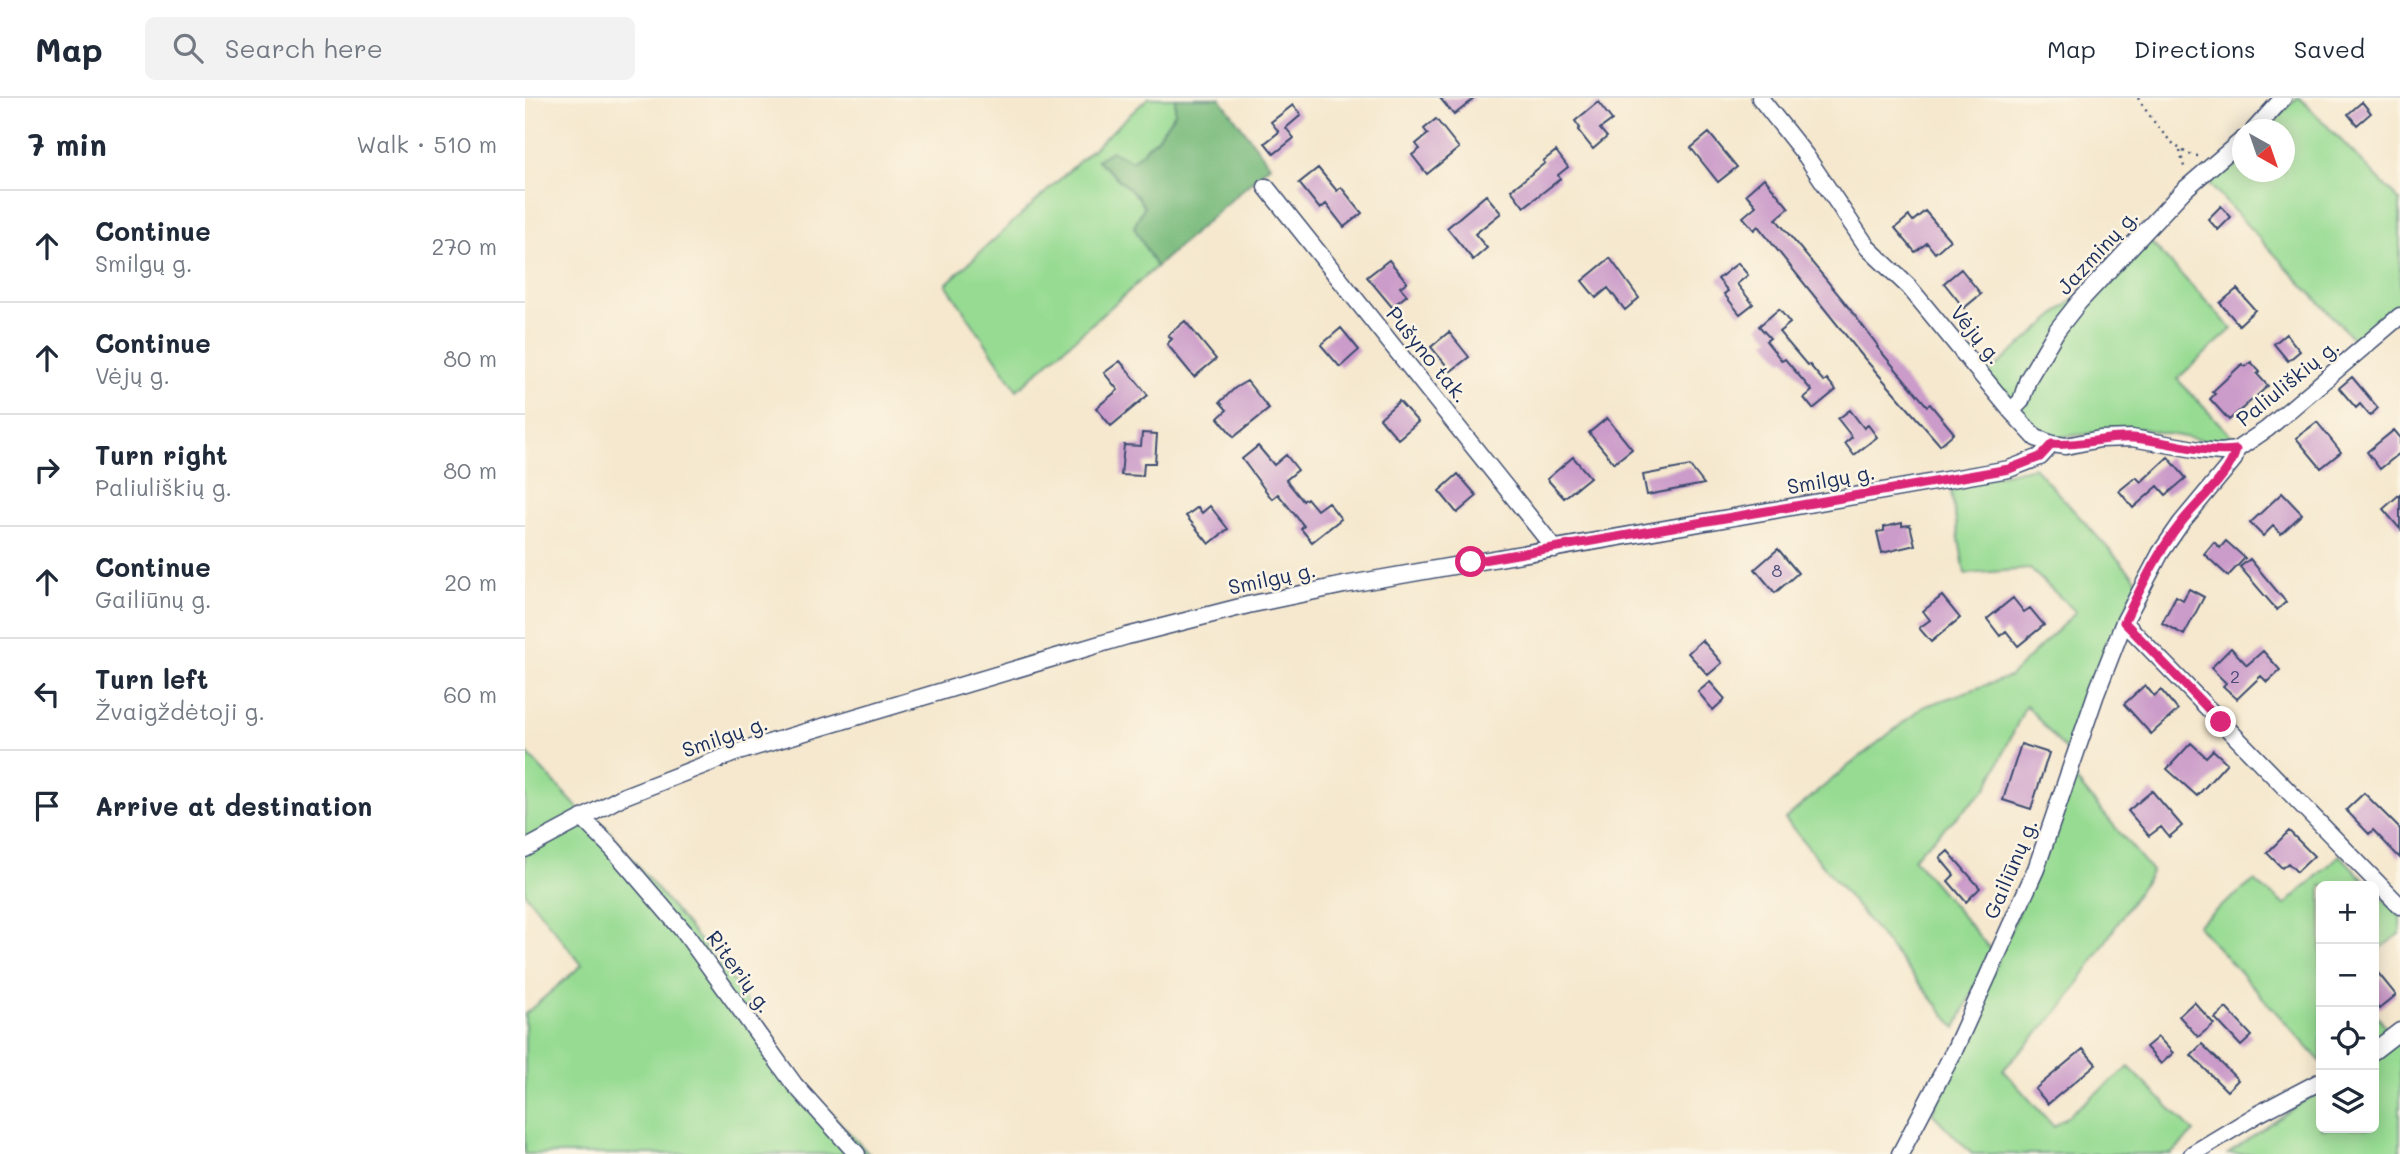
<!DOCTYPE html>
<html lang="en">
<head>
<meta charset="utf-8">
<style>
	body { margin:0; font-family:Mali,sans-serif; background:#f2f2f3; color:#1f2937 }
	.controls { position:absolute; right:21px; bottom:21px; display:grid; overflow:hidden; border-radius:10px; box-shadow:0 4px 18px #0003 }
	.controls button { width:63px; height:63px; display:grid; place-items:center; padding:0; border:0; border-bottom:2px solid #e0e1e3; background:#fff; color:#1f2937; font:35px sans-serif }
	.compass { position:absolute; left:1707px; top:21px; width:63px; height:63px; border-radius:50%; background:#fff; box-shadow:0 4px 18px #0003; rotate:140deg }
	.stop { position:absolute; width:21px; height:21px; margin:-16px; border:5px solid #db2777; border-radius:50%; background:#fff }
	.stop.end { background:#db2777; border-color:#fff; box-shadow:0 2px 7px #0008 }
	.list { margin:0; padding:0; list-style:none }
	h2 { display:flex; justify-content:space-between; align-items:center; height:91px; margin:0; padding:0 28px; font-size:30px }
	h2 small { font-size:23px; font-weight:400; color:#747a83 }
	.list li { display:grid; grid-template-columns:46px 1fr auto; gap:21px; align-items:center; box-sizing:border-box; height:112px; padding:0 28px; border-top:2px solid #e0e1e3 }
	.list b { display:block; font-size:26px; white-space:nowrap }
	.list p { margin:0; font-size:23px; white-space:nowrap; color:#747a83 }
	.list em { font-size:23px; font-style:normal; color:#747a83 }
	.icon { flex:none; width:38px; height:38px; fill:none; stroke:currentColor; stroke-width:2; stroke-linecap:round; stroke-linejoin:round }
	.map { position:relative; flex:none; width:1875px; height:1056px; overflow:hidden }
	header { display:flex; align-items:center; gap:42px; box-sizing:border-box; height:98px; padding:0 35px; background:#fff; border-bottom:2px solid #e0e1e3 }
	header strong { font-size:33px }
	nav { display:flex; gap:38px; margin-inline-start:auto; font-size:24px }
	.search { width:490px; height:63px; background:#f2f2f3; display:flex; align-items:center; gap:18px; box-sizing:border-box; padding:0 24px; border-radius:10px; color:#747a83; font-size:26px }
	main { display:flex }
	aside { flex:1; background:#fff }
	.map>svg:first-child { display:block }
	.green { fill:#97db93; stroke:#598578; stroke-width:2 }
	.forest { fill:#79bb7d; stroke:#4a756e; stroke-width:2 }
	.building { fill:#cb9bc9 }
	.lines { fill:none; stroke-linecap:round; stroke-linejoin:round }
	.minor-casing { stroke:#3c4b6f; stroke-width:19 }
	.path { stroke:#3c4b6f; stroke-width:2.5; stroke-dasharray:2 5; stroke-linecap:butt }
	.minor { stroke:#fff; stroke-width:16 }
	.route { stroke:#db2777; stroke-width:9 }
	.labels { text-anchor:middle; stroke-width:5; stroke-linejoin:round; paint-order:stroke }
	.number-label { font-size:18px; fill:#474a79 }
	.street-label { font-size:21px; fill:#1b2f5e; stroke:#fcf5e5 }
</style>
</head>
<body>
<header>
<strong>Map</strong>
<div class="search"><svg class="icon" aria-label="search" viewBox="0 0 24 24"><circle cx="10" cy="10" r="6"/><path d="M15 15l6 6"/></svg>Search here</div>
<nav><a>Map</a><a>Directions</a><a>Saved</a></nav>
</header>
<main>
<aside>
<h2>7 min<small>Walk · 510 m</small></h2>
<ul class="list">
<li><svg class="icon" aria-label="ahead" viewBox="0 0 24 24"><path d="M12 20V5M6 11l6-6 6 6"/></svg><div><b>Continue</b><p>Smilgų g.</p></div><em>270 m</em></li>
<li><svg class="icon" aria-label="ahead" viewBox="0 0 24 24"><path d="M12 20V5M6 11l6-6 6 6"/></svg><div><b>Continue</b><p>Vėjų g.</p></div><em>80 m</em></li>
<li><svg class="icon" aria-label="right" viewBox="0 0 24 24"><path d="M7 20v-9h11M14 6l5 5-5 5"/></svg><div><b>Turn right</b><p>Paliuliškių g.</p></div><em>80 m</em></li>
<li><svg class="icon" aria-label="ahead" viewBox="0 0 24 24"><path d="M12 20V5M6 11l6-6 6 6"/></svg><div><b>Continue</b><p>Gailiūnų g.</p></div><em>20 m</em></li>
<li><svg class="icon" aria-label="left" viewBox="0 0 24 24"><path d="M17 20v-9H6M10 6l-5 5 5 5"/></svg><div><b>Turn left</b><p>Žvaigždėtoji g.</p></div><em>60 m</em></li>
<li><svg class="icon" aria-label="arrive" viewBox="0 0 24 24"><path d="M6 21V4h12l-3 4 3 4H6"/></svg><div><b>Arrive at destination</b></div></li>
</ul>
</aside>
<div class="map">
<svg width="1875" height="1056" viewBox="0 0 1875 1056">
	<rect width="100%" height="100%" fill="#fcf5e5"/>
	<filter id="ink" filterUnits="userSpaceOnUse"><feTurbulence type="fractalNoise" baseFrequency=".0143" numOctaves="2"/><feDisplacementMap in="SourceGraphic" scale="14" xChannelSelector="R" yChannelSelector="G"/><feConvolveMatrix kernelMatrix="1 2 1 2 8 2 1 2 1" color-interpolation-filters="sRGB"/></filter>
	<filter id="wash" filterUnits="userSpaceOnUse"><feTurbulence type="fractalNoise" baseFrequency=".00686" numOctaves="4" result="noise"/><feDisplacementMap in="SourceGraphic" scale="28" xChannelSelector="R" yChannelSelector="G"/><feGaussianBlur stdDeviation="1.57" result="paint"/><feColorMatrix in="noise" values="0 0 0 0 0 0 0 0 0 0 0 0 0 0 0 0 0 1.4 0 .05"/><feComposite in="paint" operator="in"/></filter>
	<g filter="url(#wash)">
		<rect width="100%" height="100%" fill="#f5e8ce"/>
		<path class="green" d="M623 0H650V15L631 41 607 64 573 62 613 99 619 109 609 129 631 169 492 292 421 186Z
			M1772 0H1775L1875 103V211L1835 248 1684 86 1717 53V74H1759V32L1740 31Z
			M1621 139 1707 231 1652 281 1713 345 1706 348 1613 330 1527 340 1506 328 1462 276Z
			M1509 369 1613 483 1543 655 1501 607 1462 690 1388 760 1466 852 1431 930 1260 721 1322 669 1398 609 1484 579 1551 514 1505 471 1440 476 1425 388Z
			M0 653 52 709 80 728 209 884 265 972 344 1056H0V916L57 867 0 795Z
			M1549 680 1627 773 1539 907 1478 972 1529 1029 1604 969 1669 1034 1646 1056H1447L1407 1015 1429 968Z
			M1815 757 1845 788H1796V964L1672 827 1729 783 1760 807Z
			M1849 792 1875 818V836L1849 854Z
			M1849 915 1872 941 1875 939V1056H1703L1796 991V1030H1849Z"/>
		<path class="forest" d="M650 0H695L745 67 631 169 609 129 619 109 613 99 572 62 587 53 607 63 631 41 650 15Z"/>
		<g id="blocks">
			<path class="building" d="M915 0H950L929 17Z
				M1073 4 1087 22 1075 31 1082 39 1068 51 1053 32 1055 30 1050 23Z
				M1837 4 1846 15 1832 27 1823 16Z
				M768 7 776 17 761 30 769 40 749 56 740 45 754 34 746 24Z
				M911 21 934 50 902 76 887 57 895 51 891 46 903 36 899 31Z
				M1184 35 1212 69 1193 84 1166 50Z
				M1031 53 1043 69 1033 77 1035 81 999 109 986 92 1020 65 1018 63Z
				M793 70 812 93 816 89 837 115 819 129 801 106 795 111 774 85Z
				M1239 80 1264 110 1251 121 1318 202 1353 248 1352 249 1402 308 1405 306 1429 335 1415 347 1339 260 1233 128 1229 132 1218 119 1231 108 1221 96Z
				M961 97 976 115 950 136 962 150 948 162 922 130Z
				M1696 108 1706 119 1693 132 1683 121Z
				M1400 113 1425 142 1410 155 1402 145 1390 154 1370 130 1384 118 1388 123Z
				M1085 160 1114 200 1100 212 1083 190 1071 200 1057 183Z
				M864 162 882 184 875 189 882 197 867 209 842 179Z
				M1213 165 1223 177 1212 186 1228 206 1215 216 1199 196 1203 193 1193 181Z
				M1436 171 1456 196 1439 210 1419 185Z
				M1712 191 1730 212 1714 227 1695 205Z
				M1254 211 1265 225 1254 234 1282 267 1284 266 1299 284 1302 281 1311 292 1288 311 1279 300 1287 293 1260 261 1257 263 1241 243 1245 240 1234 228Z
				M660 223 691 261 669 279 642 246 647 241 643 237Z
				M816 230 834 252 815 269 796 247Z
				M924 234 944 259 926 273 906 249Z
				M1761 236 1775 253 1763 263 1749 246Z
				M595 263 623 297 586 328 571 310 593 292 579 275Z
				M1726 264 1735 274 1732 276 1743 288 1704 322 1685 301 1690 296 1687 294 1717 266 1720 269Z
				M1827 279 1853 310 1845 318 1835 306 1831 310 1814 290Z
				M722 283 744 311 709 339 693 320 702 312 695 304 710 290Z
				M874 303 893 324 873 341 855 320Z
				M1325 312 1339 330 1343 327 1352 339 1329 357 1320 345 1327 339 1313 321Z
				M1082 320 1107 351 1089 365 1064 335Z
				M1792 324 1816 354 1796 370 1771 340Z
				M1869 332 1875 339V355L1855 371 1842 354Z
				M617 335 632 336 630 365H619L618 378 596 377 599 347 616 348Z
				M733 348 749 367 761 357 773 372 761 382 778 403 782 400 792 412 803 404 816 421 787 444 776 431 779 428 753 396 747 401 717 361Z
				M1048 359 1065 379 1039 400 1022 381Z
				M1643 359 1661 380 1641 397 1633 388 1608 410 1594 393 1611 379 1616 384Z
				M1165 368 1179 386 1122 397 1118 377Z
				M933 376 952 398 932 415 914 393Z
				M1757 395 1777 416 1756 436 1748 428 1738 438 1725 425Z
				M1875 396V431L1858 411Z
				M685 408 703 431 684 446 661 418 673 409 677 415Z
				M1377 425V428L1385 427 1390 447 1357 455 1352 434 1359 433V429Z
				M1701 443 1720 460 1703 478 1679 456 1689 444 1695 450Z
				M1253 451 1273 475 1250 495 1230 471Z
				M1725 461 1761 504 1752 512 1715 469Z
				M1664 491 1679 499 1659 537 1637 525 1651 498 1658 502Z
				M1417 498 1435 520 1406 544 1394 530 1405 522 1398 513Z
				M1488 500 1499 514 1505 510 1519 527 1493 548 1481 533 1475 538 1462 521Z
				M1177 542 1197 565 1183 577 1163 555Z
				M1706 550 1722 567 1738 553 1755 572 1742 584 1736 578 1712 601 1698 588 1701 585 1686 570Z
				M1185 584 1200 601 1188 612 1173 594Z
				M1620 587 1629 598 1636 592 1653 612 1626 636 1599 606Z
				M1666 645 1681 659 1688 652 1702 665 1672 698 1642 671Z
				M1496 646 1524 655 1506 711 1478 702Z
				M1627 693 1657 728 1644 739 1636 729 1624 738 1603 713Z
				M1839 695 1875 731V760L1848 732 1844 736 1821 712Z
				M1764 733 1789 758 1772 774 1763 765 1757 770 1742 755Z
				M1423 753 1455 790 1441 804 1423 783 1429 777 1415 760Z
				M1849 870 1871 897 1854 911 1849 904Z
				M1669 904 1689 926 1673 939 1654 918Z
				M1701 910 1727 938 1716 948 1690 920Z
				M1633 939 1648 955 1636 966 1621 949Z
				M1677 946 1713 982 1702 993 1666 957Z
				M1558 951 1571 966 1523 1006 1510 991Z"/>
		</g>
	</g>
	<g filter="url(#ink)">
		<use href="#blocks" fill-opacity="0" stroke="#3c4b6f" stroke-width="2"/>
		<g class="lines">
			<defs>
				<path id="minor" d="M1235 0 1281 58 1343 150 1384 189 1486 313 1511 340 1527 346 1541 348 1575 341 1607 340 1675 352 1696 354 1711 352
					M1729 32 1758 0
					M741 89 1030 451
					M1486 313 1496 303 1503 281 1532 232 1554 204 1659 92 1717 42
					M1599 524 1875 808
					M57 720 88 751 160 835 269 986 332 1056
					M0 751 97 699 210 655 602 538 723 507 819 487 1484 371 1515 359 1527 346
					M1849 953 1875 933
					M1375 1056 1429 953 1511 771 1571 596 1599 524 1636 454 1656 425 1701 371 1709 361 1711 352 1742 331 1875 218
					M1667 1056 1733 1016 1796 983"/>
			</defs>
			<use href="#minor" class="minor-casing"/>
			<path class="path" d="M1613 0C1625 19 1650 58 1674 58
				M1655 53 1660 73"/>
			<use href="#minor" class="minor"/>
		</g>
	</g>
	<g class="lines" filter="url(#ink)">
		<path class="route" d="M946 464 1484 371 1515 359 1527 346C1554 349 1580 338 1608 340 1643 343 1676 356 1711 352 1704 378 1672 404 1656 425 1632 455 1616 490 1599 524L1696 624"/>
	</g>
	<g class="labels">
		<g class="number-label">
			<text x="1252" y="479">8</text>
			<text x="1710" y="585">2</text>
		</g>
		<g class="street-label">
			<text transform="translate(1573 154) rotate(-47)" y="7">Jazminų g.</text>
			<text transform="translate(1451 237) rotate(51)" y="7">Vėjų g.</text>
			<text transform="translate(902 257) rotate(51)" y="7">Pušyno tak.</text>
			<text transform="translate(1763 285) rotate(-39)" y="7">Paliuliškių g.</text>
			<text transform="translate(1306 382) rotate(-10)" y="7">Smilgų g.</text>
			<text transform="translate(747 481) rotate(-12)" y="7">Smilgų g.</text>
			<text transform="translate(200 639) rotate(-19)" y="7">Smilgų g.</text>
			<text transform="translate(1486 771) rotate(-67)" y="7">Gailiūnų g.</text>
			<text transform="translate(214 874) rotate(54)" y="7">Riterių g.</text>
		</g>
	</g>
</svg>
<div class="controls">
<button>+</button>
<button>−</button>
<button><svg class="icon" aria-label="locate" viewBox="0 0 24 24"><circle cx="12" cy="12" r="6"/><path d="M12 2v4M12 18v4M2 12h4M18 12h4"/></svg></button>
<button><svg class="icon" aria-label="layers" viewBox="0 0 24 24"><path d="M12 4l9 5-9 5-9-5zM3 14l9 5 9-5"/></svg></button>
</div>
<svg class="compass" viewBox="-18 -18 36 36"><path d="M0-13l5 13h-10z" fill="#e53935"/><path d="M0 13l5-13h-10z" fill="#747a83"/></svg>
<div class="stop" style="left:946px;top:464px"></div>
<div class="stop end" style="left:1696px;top:624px"></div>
</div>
</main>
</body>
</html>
